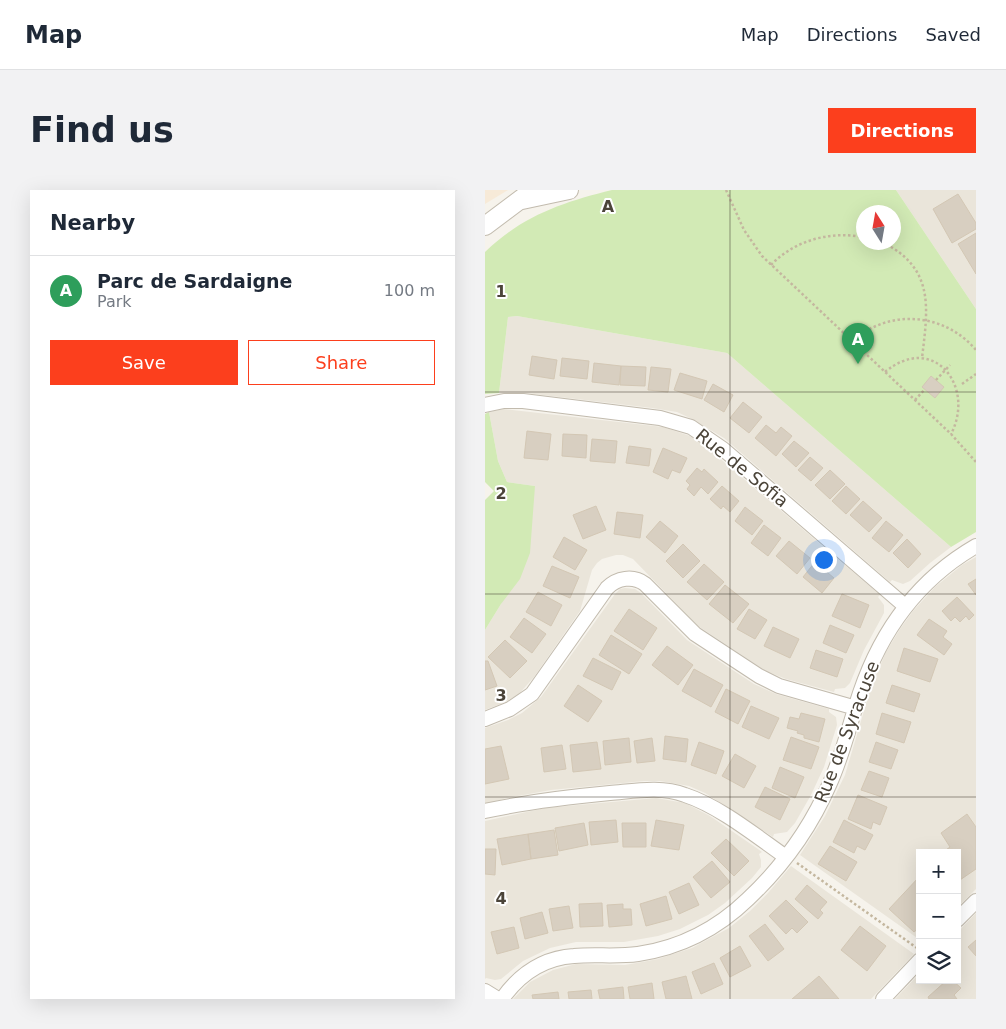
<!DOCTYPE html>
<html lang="en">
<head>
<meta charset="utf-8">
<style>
	body { margin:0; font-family:"DejaVu Sans",sans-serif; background:#f2f2f3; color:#1f2937 }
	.controls { position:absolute; right:15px; bottom:15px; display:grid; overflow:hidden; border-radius:0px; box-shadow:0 5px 20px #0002 }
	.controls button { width:45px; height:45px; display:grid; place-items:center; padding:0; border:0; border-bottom:1px solid #e0e1e3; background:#fff; color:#1f2937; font:25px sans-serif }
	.compass { position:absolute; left:371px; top:15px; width:45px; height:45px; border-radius:50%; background:#fff; box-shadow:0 5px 20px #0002; rotate:349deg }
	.you { position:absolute; left:338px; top:369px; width:18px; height:18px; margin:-12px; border:4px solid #fff; border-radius:50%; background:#1a73e8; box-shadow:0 0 0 8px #1a73e833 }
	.badge { display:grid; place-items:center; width:32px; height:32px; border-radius:50%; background:#fc3f1d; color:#fff; font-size:16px; font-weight:700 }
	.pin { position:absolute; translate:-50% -41px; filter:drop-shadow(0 1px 2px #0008) }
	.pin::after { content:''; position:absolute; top:26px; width:18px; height:15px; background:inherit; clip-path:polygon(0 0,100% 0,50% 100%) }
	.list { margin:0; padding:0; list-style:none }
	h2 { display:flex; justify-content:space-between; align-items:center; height:65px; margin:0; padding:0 20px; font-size:21px }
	h2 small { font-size:16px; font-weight:400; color:#747a83 }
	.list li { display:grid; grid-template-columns:32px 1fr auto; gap:15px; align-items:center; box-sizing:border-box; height:70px; padding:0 20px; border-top:1px solid #e0e1e3 }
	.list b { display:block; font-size:19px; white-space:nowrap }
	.list p { margin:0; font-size:16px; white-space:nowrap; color:#747a83 }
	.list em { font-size:16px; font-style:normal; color:#747a83 }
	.actions { display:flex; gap:10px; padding:15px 20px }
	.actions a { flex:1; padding:11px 0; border:1px solid #fc3f1d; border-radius:0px; text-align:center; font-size:18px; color:#fc3f1d }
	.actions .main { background:#fc3f1d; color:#fff }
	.icon { flex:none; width:28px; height:28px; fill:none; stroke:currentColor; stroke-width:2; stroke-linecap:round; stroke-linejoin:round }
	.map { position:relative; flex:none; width:491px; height:809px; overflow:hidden; border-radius:0px }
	header { display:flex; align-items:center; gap:30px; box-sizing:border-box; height:70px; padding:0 25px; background:#fff; border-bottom:1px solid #e0e1e3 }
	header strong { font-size:24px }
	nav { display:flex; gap:28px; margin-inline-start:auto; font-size:18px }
	.intro { display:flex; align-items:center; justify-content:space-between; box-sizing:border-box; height:120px; padding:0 30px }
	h1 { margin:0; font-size:35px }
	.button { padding:12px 22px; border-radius:0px; background:#fc3f1d; color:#fff; font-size:18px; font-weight:700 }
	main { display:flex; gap:30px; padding:0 30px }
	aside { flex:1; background:#fff; border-radius:0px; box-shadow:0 5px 20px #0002 }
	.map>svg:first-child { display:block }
	.residential { fill:#eae5da }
	.commercial { fill:#f7ead8 }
	.green { fill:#d2eab5; fill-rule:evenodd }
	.building { fill:#d8cfc1; stroke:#d3c7b4 }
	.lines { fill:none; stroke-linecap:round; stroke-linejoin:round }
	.minor-casing { stroke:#c2bbae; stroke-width:16 }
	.tertiary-casing { stroke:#c2bbae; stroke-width:20 }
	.path { stroke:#c4b79f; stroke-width:2.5; stroke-dasharray:2.5 2.5; stroke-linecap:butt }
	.minor { stroke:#fff; stroke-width:14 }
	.tertiary { stroke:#fff; stroke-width:18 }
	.grid { fill:none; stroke:#4b4439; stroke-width:1; stroke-opacity:0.55 }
	.labels { text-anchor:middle; stroke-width:4; stroke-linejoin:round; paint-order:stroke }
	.street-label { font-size:18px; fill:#4b4439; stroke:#fff }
	.grid-label { font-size:16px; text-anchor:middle; font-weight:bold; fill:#4b4439; stroke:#fff; stroke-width:4; stroke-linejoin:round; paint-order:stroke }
</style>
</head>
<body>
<header>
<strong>Map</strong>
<nav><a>Map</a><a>Directions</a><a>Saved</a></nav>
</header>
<div class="intro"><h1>Find us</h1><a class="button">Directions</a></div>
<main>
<aside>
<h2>Nearby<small></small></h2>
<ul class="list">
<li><span class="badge" style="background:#2e9e5b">A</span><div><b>Parc de Sardaigne</b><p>Park</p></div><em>100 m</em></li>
</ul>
<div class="actions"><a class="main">Save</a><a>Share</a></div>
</aside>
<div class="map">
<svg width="491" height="809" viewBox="0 0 491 809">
	<rect width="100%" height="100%" fill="#f6f3ec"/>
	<path class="residential" d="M411 0H491V119Z
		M32 126 242 163 466 357 445 373 425 391 418 394 407 390 405 392 239 248 205 228 192 222 167 218 41 203H14L23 127Z
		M19 219 178 237 205 246 225 260 395 405 393 407 399 415V423L379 460 365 493 360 498 350 499 349 502 301 489 281 481 213 436 148 369 138 365H131L117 369 112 373 107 380 95 421 49 487 33 505 18 513 0 520V440L16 414 50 296 22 292 13 271 4 222Z
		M491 367V699L472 718V663H435V750L315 665 340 626 360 585 386 497 401 462 415 439 428 421 450 397 477 375Z
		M140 398 150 399 156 403 202 450 269 494 291 504 344 519V522L351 527 352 535 339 577 326 605 310 633 302 642 289 644 288 647 220 603 204 596 175 591H159L66 600 22 608 0 614V538L23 530 37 523 56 507 130 404 135 399Z
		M171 608 200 613 225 626 273 659 277 662 274 664 276 670V677L267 688 240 713 223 725 195 739 173 746 139 752H91L65 758 38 771 16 789 10 790 1 788 0 789V631L60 618Z
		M306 676 429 764 386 809H28L45 792 68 780 91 774 140 775 157 772 173 769 207 758 244 738 265 721 283 703Z
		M491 723V809H410L435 783V790H472V743Z"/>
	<path class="commercial" d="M0 0H23L0 14Z"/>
	<path class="green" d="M127 0H411L491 119V342L466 357 242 163 32 126 23 127 14 203 0 204V62C37 26 78 12 127 0ZM378 22H408V52H378Z
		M4 222 13 271 22 292 50 296 45 363 35 389 16 414 0 440V310L9 301 0 292V224Z"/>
	<path class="building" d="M473 4 491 33V39L467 53 448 19Z
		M491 43V84L473 54Z
		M47 166 72 170 69 189 44 185Z
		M77 168 104 171 102 189 75 186Z
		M109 173 136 176 134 195 107 192Z
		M136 176 161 177 160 196 135 195Z
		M166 177 186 179 183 202 163 200Z
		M195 183 222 191 217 209 189 200Z
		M446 186 459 197 450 208 437 197Z
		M228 194 248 205 239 222 219 210Z
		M258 212 277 227 264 243 245 228Z
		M281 235 291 243 296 237 307 246 291 266 270 248Z
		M42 241 66 244 63 270 39 268Z
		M78 244 102 245 101 268 77 266Z
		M107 249 132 251 130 273 105 271Z
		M309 251 324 263 311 277 297 264Z
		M144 256 166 259 164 276 141 273Z
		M178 258 202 268 195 283 187 280 183 289 168 282Z
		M325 267 338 278 326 291 313 280Z
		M212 278 217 282 219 279 233 292 223 304 216 297 209 306 202 299 205 295 201 291Z
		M345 280 360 294 345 309 330 295Z
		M237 296 254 311 245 322 238 316 236 319 225 309Z
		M361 296 375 309 361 324 347 311Z
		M378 311 397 328 384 342 365 325Z
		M111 316 121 340 98 349 88 325Z
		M260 317 278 331 267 345 250 331Z
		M132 322 158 325 155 348 129 344Z
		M175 331 193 346 180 363 161 347Z
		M401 331 418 345 404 362 387 348Z
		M279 335 296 348 283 366 266 353Z
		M79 347 102 360 90 380 68 367Z
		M422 349 436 364 423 378 408 363Z
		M304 351 325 368 312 384 291 366Z
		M198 354 215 371 198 388 181 371Z
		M330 372 349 388 337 403 318 387Z
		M219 374 239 392 222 410 202 392Z
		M67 376 94 387 85 408 58 396Z
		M491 389V405L483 394Z
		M240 395 264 414 248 433 224 414Z
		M53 402 77 415 66 436 41 422Z
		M357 404 384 415 375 438 347 426Z
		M472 407 489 425 484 430 481 426 475 432 470 427 466 431 457 421Z
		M144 419 172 438 158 460 129 441Z
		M264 419 282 430 270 449 252 439Z
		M39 428 61 444 47 463 25 447Z
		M444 429 462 441 458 447 467 454 459 465 432 445Z
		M345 435 369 445 361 463 338 453Z
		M288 437 314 449 305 468 279 456Z
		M126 445 157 464 144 484 114 465Z
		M20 450 42 471 25 488 3 467Z
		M182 456 208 475 193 495 167 475Z
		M419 458 453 469 445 492 412 481Z
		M331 460 358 469 352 487 325 478Z
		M108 468 136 482 127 500 98 486Z
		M0 471H3L12 496 0 500Z
		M209 479 238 495 226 517 197 501Z
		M93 495 117 511 103 532 79 516Z
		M407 495 435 504 429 522 401 513Z
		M241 499 265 511 253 534 230 522Z
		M266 516 294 528 284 549 257 537Z
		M316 523 340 529 334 552 319 548V545L312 543 313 541 302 538 305 527 314 529Z
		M397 523 426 532 419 553 391 544Z
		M180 546 203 549 201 572 178 569Z
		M306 547 334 557 326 579 298 570Z
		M144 548 146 572 120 575 118 551Z
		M167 548 170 571 152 573 149 551Z
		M112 552 116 579 88 582 85 555Z
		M214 552 239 561 231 584 206 575Z
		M391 552 413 560 406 579 384 572Z
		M77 555 81 579 59 582 56 558Z
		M16 556 24 589 0 594V559Z
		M250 564 271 576 259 598 237 586Z
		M295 577 319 587 310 608 287 598Z
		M384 581 404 588 397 607 376 600Z
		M280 597 305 609 295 630 270 617Z
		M373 605 402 617 395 635 388 632 386 639 363 629Z
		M482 624 491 637V679L472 692V663H457L465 657 456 643Z
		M131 630 133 652 106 655 104 632Z
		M171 630 199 635 194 660 166 656Z
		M359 630 388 645 380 660 372 656 369 663 348 652Z
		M99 633 103 655 74 661 70 638Z
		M137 633H161V657H138Z
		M69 640 73 665 46 669 43 644Z
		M43 644 46 669 17 675 12 649Z
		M241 649 264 671 249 686 226 663Z
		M345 656 372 672 361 691 333 674Z
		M0 659H11L10 685 0 684Z
		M227 671 245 692 226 708 208 687Z
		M435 686V737L429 742 404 719Z
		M204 693 214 715 194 724 184 702Z
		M322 695 342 712 335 720 338 723 333 729 310 709Z
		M181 706 187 729 161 736 155 714Z
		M301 710 323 732 312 743 307 738 301 744 284 726Z
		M117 713 118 736 95 737 94 714Z
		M138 714V719H146L147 735 124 737 122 715Z
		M84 716 88 738 68 741 64 719Z
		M57 722 63 743 40 749 35 728Z
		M280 734 299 759 283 771 264 746Z
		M375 736 401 756 382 781 356 760Z
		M29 737 34 758 12 764 6 742Z
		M491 750V766L483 757Z
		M255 756 266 776 245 787 235 768Z
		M229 773 238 794 216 804 207 782Z
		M201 786 207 809H181L177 792Z
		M334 786 354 809H307Z
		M462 790H467L476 798 469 805 472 809H444L443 807Z
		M167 793 169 809H145L143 797Z
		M138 797 139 809H115L113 800Z
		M106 800 107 809H84L83 802Z
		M73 802 74 809H48L47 805Z"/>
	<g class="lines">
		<defs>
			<path id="minor" d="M0 215 19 211H38L175 228 206 237 238 259 420 416
				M0 529 25 519 47 504 122 398C132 388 148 385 160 394L210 444 274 486 294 496 371 518
				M0 621C41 612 82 607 125 603 150 601 176 596 200 605 234 616 271 646 301 667
				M472 730 491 711
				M0 801 13 809
				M17 809C34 785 58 768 89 766 110 764 131 767 153 764 194 758 232 739 263 709 297 677 326 637 345 593 358 564 365 533 375 503 396 441 434 389 491 356
				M398 809 435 770"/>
			<path id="tertiary" d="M37 10 84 0
				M0 36 48 0"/>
		</defs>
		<use href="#minor" class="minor-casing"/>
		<use href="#tertiary" class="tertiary-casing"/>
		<path class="path" d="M241 0 259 40 277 66 466 244 491 272
			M397 52C450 78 443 118 437 168
			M286 75C310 50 345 41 378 47
			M368 151C404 118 460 123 491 160
			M400 182C448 142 491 196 466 244
			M451 190 465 175
			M477 194 491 184
			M430 210 440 199
			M312 673 432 758"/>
		<use href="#minor" class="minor"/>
		<use href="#tertiary" class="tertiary"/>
	</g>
	<path class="grid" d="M245 0V809M0 202H491M0 404H491M0 607H491"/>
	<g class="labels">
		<g class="street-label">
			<text transform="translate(257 278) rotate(39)" y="6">Rue de Sofia</text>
			<text transform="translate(362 542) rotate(-69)" y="6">Rue de Syracuse</text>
		</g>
	</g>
	<g class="grid-label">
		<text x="123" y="22">A</text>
		<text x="16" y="107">1</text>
		<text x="16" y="309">2</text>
		<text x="16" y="511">3</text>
		<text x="16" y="714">4</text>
	</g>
</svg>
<div class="controls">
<button>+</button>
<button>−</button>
<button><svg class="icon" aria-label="layers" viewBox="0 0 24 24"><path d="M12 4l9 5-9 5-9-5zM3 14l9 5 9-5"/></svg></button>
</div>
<svg class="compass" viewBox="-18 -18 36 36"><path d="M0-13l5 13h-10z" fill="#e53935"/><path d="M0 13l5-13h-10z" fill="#747a83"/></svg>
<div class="you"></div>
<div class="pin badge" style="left:373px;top:174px;background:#2e9e5b">A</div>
</div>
</main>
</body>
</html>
